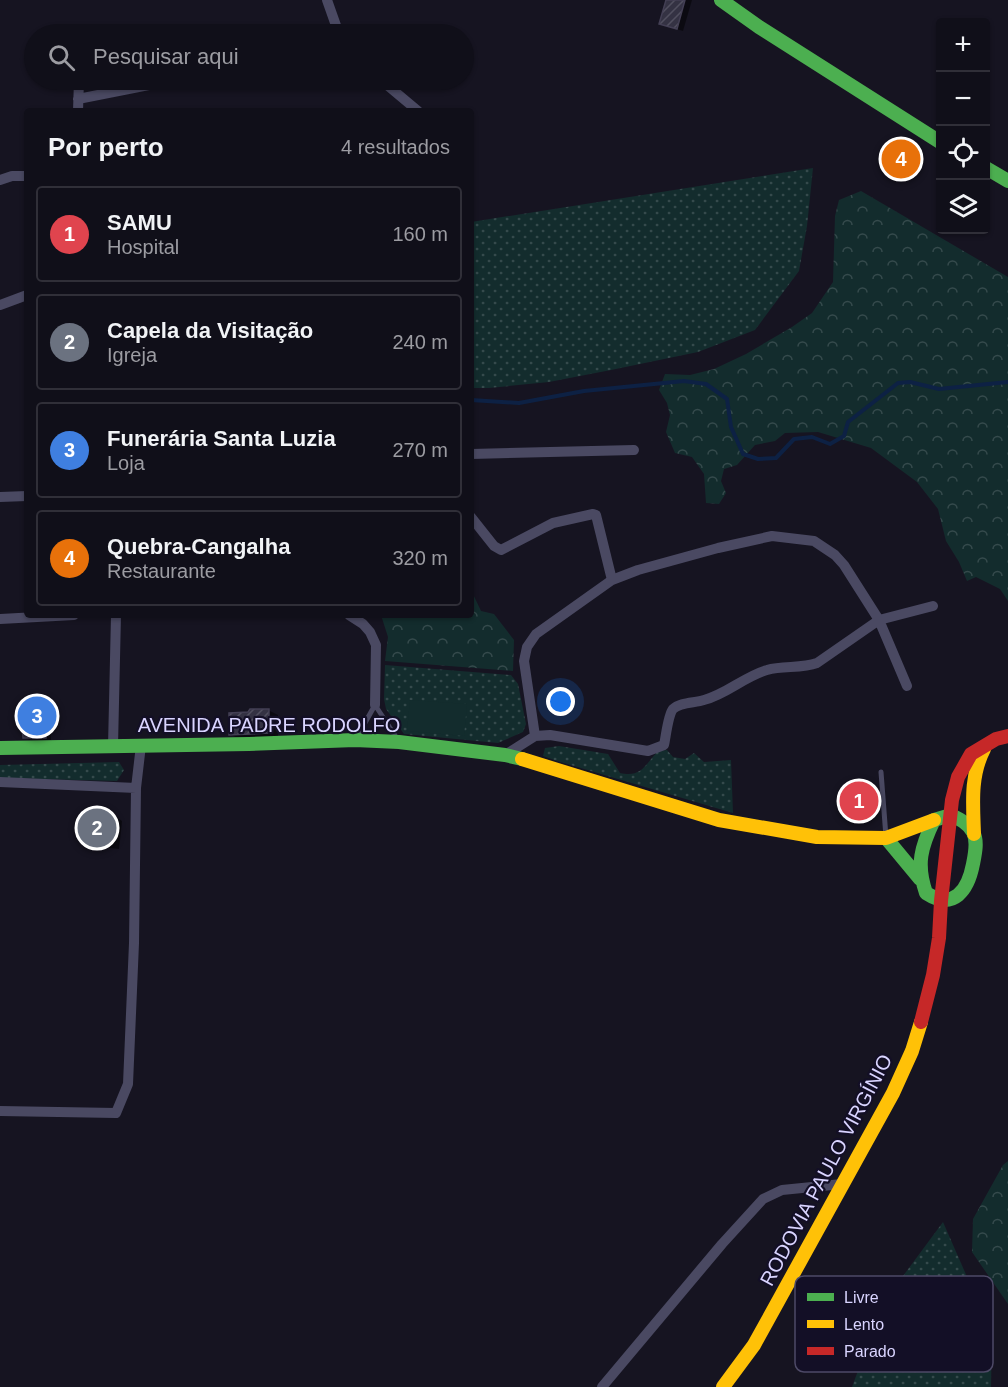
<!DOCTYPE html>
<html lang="pt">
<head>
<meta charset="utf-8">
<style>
	body { margin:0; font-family:Arial,sans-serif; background:#1e1d26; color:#f1f3f6 }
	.controls { position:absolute; right:18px; top:18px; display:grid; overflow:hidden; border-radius:6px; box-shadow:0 2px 4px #0004 }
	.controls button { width:54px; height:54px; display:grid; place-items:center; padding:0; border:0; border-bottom:2px solid #302f38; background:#100f19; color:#f1f3f6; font:30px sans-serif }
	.you { position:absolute; left:561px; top:702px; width:21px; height:21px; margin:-15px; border:4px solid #fff; border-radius:50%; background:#1a73e8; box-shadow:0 0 0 9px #1a73e833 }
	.badge { display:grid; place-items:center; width:39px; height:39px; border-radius:50%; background:#7c3aed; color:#fff; font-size:20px; font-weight:700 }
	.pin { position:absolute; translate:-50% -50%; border:3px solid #fff; box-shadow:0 2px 6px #0006 }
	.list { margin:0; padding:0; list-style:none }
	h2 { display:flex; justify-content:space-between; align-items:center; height:78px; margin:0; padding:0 24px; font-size:26px }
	h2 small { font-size:20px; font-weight:400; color:#9c9ca2 }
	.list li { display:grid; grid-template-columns:39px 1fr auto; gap:18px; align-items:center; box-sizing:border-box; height:96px; margin:0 12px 12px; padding:0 12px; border:2px solid #302f38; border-radius:6px }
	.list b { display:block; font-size:22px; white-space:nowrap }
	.list p { margin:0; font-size:20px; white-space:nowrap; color:#9c9ca2 }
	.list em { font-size:20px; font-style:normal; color:#9c9ca2 }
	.icon { flex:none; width:33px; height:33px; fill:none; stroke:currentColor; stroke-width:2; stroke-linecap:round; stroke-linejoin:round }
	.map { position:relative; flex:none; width:1008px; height:1387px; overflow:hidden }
	.search { position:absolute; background:#100f19; box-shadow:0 2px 4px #0004; left:24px; top:24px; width:450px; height:66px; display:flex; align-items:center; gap:15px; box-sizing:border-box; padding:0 21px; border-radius:33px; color:#9c9ca2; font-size:22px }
	.panel { position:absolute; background:#100f19; box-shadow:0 2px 4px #0004; left:24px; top:108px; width:450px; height:510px; border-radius:6px }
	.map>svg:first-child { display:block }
	.grass { fill:url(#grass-dots) }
	.forest { fill:url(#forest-crowns) }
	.garden { fill:#132c2d }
	.shadow { fill:#0007 }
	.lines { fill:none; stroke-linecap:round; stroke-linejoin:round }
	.stream { stroke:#0d2144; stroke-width:4 }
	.building { fill:url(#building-hatch); stroke:#433f54; stroke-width:1.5 }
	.lane { stroke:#4a4962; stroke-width:5 }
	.street { stroke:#4a4962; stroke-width:10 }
	.fast { stroke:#4caf50; stroke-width:14 }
	.slow { stroke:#ffc107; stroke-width:14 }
	.jam { stroke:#c62828; stroke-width:14 }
	.labels { text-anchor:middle; stroke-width:4.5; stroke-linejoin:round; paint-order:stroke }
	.street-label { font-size:20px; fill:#d9d4ff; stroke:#130f26 }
	.key { fill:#130f26; stroke:#4e4a67; stroke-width:1.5 }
	.key-label { font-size:16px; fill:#d9d4ff }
</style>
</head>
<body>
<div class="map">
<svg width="1008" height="1387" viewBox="0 0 1008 1387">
	<defs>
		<pattern id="grass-dots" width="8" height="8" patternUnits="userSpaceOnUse" patternTransform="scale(1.5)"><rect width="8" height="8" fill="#132c2d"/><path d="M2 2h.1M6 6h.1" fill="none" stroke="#354a4c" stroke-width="1.8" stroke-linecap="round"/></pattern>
		<pattern id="forest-crowns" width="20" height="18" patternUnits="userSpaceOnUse" patternTransform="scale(1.5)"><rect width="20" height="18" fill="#132c2d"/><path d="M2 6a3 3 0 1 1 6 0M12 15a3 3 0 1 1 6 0" fill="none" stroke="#354a4c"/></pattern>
		<pattern id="building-hatch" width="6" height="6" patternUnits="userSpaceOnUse" patternTransform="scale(1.5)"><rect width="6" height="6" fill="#343243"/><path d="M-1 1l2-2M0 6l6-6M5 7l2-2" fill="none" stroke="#514f5f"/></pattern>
	</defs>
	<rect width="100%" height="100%" fill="#161421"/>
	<path class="grass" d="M813 168 807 226 799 271 755 330 698 352 611 370 549 382 489 388H471V222Z
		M385 665 511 675 518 684 526 724 523 732 498 743 404 734 386 709 384 699Z
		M559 746 608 754 620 773C641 778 645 765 658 751L667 750 673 757 685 759 694 753 704 762 731 760 733 813 557 761 543 756 545 748Z
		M119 762 124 770 117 781 0 778V765Z
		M943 1222 992 1334 991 1387H852L883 1303Z"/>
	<path class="forest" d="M861 191 1008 277V601L1000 589 976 577 967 581 959 562 946 541 938 509 917 482 871 448 818 432 785 433 775 441 755 445 737 465 724 469 721 481 726 493 719 504 706 503 704 474 692 457 675 453 666 432 670 415 667 403 659 390 665 374 690 375 714 369 746 354 792 327 812 313 833 282 835 216 839 200Z
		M471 590 481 611 494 614 514 640 513 671 385 661 388 637 381 615H471Z
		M1008 1161V1304L972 1252 973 1219 1003 1165Z"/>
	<path class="garden" d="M410 700 467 704 464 736 407 731Z"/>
	<path class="shadow" d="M667 0H692L683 31 666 26 661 23Z
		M45 708 50 711 51 740H30L24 737 30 727Z
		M268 710 278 715V738L239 739 230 734Z
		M870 793 875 796 877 813 855 814 850 811Z
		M113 815 122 821 119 849 91 846 82 841Z"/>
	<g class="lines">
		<path class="stream" d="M471 400 519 403 584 391 684 381 706 384 727 399 731 427 743 454 758 459 776 458 794 439 812 437 830 444 844 436 848 422 898 383 910 382 939 389 1008 382"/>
	</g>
	<path class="building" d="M666 0H685L677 29 659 24Z
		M45 706 46 738H23L22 726H28V707Z
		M250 709H269V733L229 735V713L248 712Z
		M870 791 871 810 848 812 847 793Z
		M82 812 113 814 111 844 80 842Z"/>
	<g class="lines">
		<path class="lane" d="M357 737 375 705 398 740
			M881 772 886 837"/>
		<path class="street" d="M327 0 339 34
			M381 80 418 111
			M78 99 174 80
			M78 111 79 80
			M0 180 12 176H27
			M0 305 27 295
			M471 454 634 450
			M0 497 27 496
			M471 517 494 546 501 550 553 523 593 514 596 515 612 580
			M349 615 363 624 370 632 376 645 375 705
			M0 619 74 615
			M535 736 524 661 527 647 536 634 612 580 638 570 718 548 772 536 814 541 835 555 844 565 879 620 907 686
			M113 746 116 615
			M505 755 535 736 550 735 648 751 664 745C666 736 668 715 673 709 680 702 695 703 704 700 727 694 745 676 767 670 783 665 801 669 817 663L879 620 933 606
			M0 782 136 788
			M0 1111 116 1113 128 1084 134 943 136 788 141 745
			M602 1387 722 1244 763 1199 782 1190 842 1184"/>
		<path class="fast" d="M721 0 759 27 940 142
			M986 168 1008 181
			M0 748 249 744 355 740 399 742 505 755 522 759
			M951 815C959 819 968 823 973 832 978 841 975 854 973 864 968 890 954 911 926 893 916 864 921 847 934 820Z
			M886 838 920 879"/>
		<path class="slow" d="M522 759 719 820 817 837 886 838 934 820
			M974 834C973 804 970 776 984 749
			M723 1387 754 1345 893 1093 912 1051 921 1022"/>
		<path class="jam" d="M921 1022 933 975 939 938 941 901 952 800 958 777 971 754 996 739 1008 736"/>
	</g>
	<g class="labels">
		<g class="street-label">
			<text x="269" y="732">AVENIDA PADRE RODOLFO</text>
			<text transform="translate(826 1170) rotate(-62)" y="7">RODOVIA PAULO VIRGÍNIO</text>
		</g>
	</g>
	<rect x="795" y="1276" width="198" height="96" rx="9" class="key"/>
	<rect x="807" y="1293" width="27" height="8" fill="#4caf50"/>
	<rect x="807" y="1320" width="27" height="8" fill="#ffc107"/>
	<rect x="807" y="1347" width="27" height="8" fill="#c62828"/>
	<g class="key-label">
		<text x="844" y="1303">Livre</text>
		<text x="844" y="1330">Lento</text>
		<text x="844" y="1357">Parado</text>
	</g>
</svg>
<div class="controls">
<button>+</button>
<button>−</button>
<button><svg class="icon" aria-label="locate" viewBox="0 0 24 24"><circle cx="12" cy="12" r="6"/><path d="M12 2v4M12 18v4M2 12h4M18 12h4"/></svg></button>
<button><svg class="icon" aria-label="layers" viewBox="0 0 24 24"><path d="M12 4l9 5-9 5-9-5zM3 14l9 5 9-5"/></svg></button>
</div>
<div class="you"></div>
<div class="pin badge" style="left:859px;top:801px;background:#e0444e">1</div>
<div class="pin badge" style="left:97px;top:828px;background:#6b7280">2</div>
<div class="pin badge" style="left:37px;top:716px;background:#3f7fe0">3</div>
<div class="pin badge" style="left:901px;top:159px;background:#e8710a">4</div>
<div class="search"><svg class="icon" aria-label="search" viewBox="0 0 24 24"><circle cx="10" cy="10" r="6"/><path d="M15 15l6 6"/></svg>Pesquisar aqui</div>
<section class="panel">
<h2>Por perto<small>4 resultados</small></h2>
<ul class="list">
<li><span class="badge" style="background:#e0444e">1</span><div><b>SAMU</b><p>Hospital</p></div><em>160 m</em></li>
<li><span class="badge" style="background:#6b7280">2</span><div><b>Capela da Visitação</b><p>Igreja</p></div><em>240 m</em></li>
<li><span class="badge" style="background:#3f7fe0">3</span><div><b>Funerária Santa Luzia</b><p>Loja</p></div><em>270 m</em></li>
<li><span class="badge" style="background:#e8710a">4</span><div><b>Quebra-Cangalha</b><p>Restaurante</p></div><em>320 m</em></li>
</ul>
</section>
</div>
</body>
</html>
